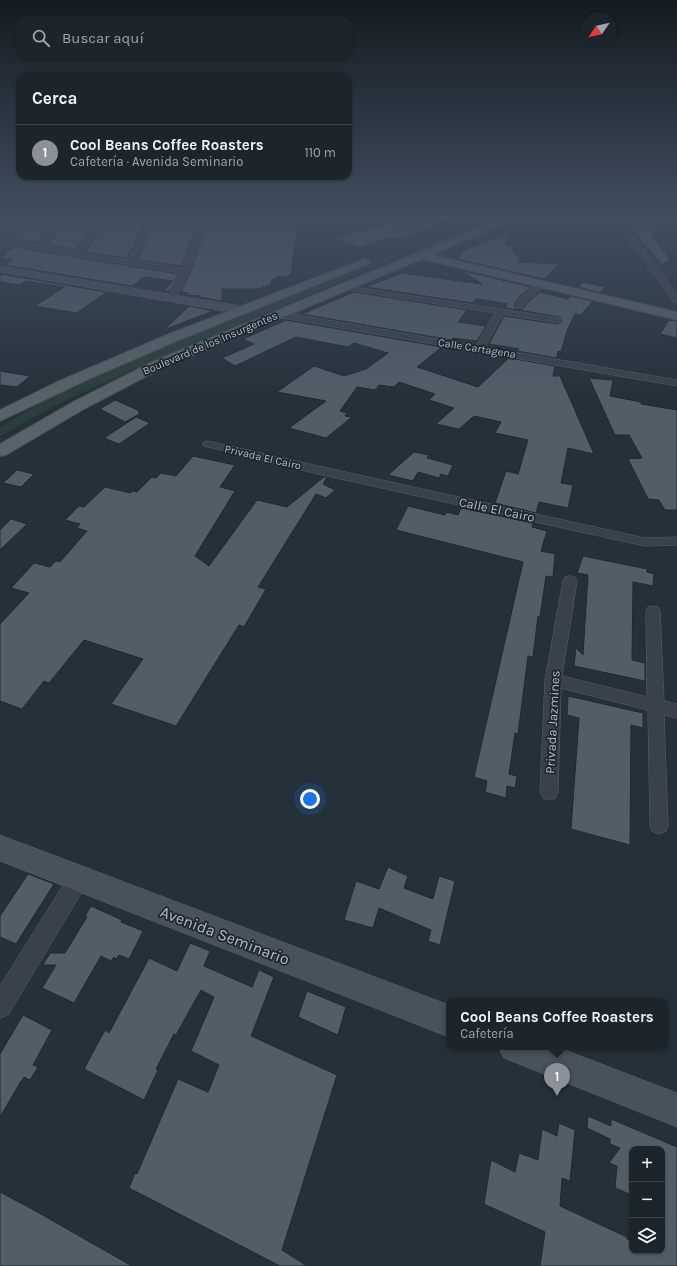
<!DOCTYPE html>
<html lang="es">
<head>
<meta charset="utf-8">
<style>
	body { margin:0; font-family:Karla,sans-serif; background:#293138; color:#f1f3f6 }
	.controls { position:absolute; right:12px; bottom:12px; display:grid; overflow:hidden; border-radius:8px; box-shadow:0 1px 3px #0004 }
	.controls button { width:36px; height:36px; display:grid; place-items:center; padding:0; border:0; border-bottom:1px solid #3a4248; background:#1c252c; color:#f1f3f6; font:20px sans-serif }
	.compass { position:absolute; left:581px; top:12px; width:36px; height:36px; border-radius:50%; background:#1c252c; box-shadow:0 1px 3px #0004; rotate:236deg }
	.you { position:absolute; left:310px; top:799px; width:14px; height:14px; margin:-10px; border:3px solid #fff; border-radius:50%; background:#1a73e8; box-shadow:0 0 0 6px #1a73e833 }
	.badge { display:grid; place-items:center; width:26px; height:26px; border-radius:50%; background:#8c9099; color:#fff; font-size:13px; font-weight:700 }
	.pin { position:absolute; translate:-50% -33px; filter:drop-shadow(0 1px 2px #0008) }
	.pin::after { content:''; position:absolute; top:21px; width:14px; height:12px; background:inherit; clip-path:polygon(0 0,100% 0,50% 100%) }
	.popup { position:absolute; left:446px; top:998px; width:222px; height:52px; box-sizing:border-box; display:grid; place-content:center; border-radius:8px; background:#1c252c; filter:drop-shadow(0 1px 3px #0005); font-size:13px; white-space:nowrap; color:#a0a5a9 }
	.popup b { font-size:15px; color:#f1f3f6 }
	.popup::after { content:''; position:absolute; left:50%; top:100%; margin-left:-8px; border:8px solid transparent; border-top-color:#1c252c }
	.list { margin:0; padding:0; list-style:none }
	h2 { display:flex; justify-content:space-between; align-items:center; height:52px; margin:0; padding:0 16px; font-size:17px }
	h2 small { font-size:13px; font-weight:400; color:#a0a5a9 }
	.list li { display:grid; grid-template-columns:26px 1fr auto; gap:12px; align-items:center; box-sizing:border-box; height:56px; padding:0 16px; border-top:1px solid #3a4248 }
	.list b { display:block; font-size:15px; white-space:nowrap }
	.list p { margin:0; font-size:13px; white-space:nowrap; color:#a0a5a9 }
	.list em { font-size:13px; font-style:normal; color:#a0a5a9 }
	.icon { flex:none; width:22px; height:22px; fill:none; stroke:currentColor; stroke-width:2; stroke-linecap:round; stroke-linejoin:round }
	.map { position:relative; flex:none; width:677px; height:1266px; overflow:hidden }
	.search { position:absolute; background:#1c252c; box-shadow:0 1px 3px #0004; left:16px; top:16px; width:336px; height:44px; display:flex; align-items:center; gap:10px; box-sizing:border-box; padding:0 14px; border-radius:12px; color:#a0a5a9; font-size:15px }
	.panel { position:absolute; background:#1c252c; box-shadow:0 1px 3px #0004; left:16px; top:72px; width:336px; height:108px; border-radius:12px }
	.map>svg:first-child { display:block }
	.green { fill:#2a3f3d }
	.building { fill:#515e68; stroke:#202931 }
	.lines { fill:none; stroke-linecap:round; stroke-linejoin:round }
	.street-casing { stroke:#576068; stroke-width:1 }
	.secondary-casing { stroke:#576068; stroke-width:1 }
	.primary-casing { stroke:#454e56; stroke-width:2 }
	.street { fill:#39424a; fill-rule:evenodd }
	.secondary { fill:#47525d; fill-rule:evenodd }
	.primary { fill:#57626a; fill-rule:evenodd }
	.labels { text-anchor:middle; stroke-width:3.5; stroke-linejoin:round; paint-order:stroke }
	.far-street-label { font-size:11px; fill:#b4bdc6; stroke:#1e272f }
	.street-label { font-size:13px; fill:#b4bdc6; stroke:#1e272f }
	.near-street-label { font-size:16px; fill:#b4bdc6; stroke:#1e272f }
</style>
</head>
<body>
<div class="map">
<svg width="677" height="1266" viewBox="0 0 677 1266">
	<rect width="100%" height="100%" fill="#25313a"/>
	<path class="green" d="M493 216H503L430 246 425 245 484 222Z
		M392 254 397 257 302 298 136 368 56 405 0 436V427L47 399 127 360Z"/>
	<path class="building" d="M8 216H21L7 232H0V220Z
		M31 216H59L37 243 13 240Z
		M69 216H97L76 249 48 245Z
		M146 216H148L127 258 86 252 107 218Z
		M232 216H299L291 275H288V277H276L277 279H272L271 284 259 289H222V301L199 297 200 296 186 295 188 293 181 292 190 272 210 217Z
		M390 216H456V218L398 240 390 237 360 248 333 238 391 223Z
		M620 216H649L657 230H649L652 233H650L670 259 662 265Z
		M158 217H200L181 266 137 260Z
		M511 232 505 243H508L507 246 514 247 512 250H514L513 253 517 254V256H520L518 262 559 264 544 279 457 259 464 250Z
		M15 247 178 274 170 291H164L173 281 144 277 132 286 5 265 12 260 0 258 6 254H3Z
		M460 270 531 287 520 296 514 305 516 310 523 309 528 302 540 292 568 299 570 296 593 301 581 315 575 314 567 331 561 352 558 351 557 358 517 351 519 349 489 344 504 316 557 324 560 323 562 321 560 317 506 308 507 304 478 299 475 300 472 303 366 287 401 273 482 284Z
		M0 274 107 292 77 313 58 310 35 306 64 287 26 281 20 285 1 282 0 281Z
		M583 282 605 287 600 293 578 287Z
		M354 292 467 310 458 322 486 326 477 341 453 338 451 340 302 314Z
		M189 306 213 311 166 329V328Z
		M286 320 442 347 417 367 478 387 509 358 555 366 553 376H560L594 454 568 448 561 483 573 485 568 508 539 502 536 513 495 503 506 471 518 474 528 440 495 433 501 422 474 416 459 429 436 424 454 408 429 400 435 394 399 382 394 387 379 385 375 390 357 387 340 411 347 413 345 416 352 417 326 438 289 428 326 401 277 392 314 366 344 376 366 369 388 353 354 343 348 347 296 337 235 366 222 358 254 344 243 339Z
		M669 320 677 321V338L660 334Z
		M0 371 30 376 17 387 0 385Z
		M589 378 613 380 610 396 641 402V404L677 410V510H665L659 500 648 499 628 459 642 458 629 435H615Z
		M115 400 140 411 138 412 141 413 125 422 100 409Z
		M136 417 150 423 119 444 104 438Z
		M414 452 429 455 427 458 453 465 448 476 441 474 439 478 418 472 413 481 388 475Z
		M193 456 235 465 220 487 235 491 195 556 209 566 257 500 287 507 324 477H327L323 484 335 490 326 498 316 494 258 587 266 589 244 627 239 625 176 726 111 704 143 659 84 640 49 683 44 681 22 709 0 701V624L29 593 11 588 34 563 50 567 56 561 60 562 87 531 77 528 80 524 65 520 79 506 84 507 105 487 130 493 133 491 137 492 152 477 156 478 161 473 176 476Z
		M17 470 34 474 21 487 3 483Z
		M408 506 445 515 446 512 458 515 461 508 533 523 532 527 547 531 541 551 555 554 553 577 546 576 540 617 538 616 533 657 528 656 518 734 515 733 509 774 517 776 515 788 507 786 506 798 485 792 487 781 474 777 523 562 396 530Z
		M11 519 27 524 0 550V530Z
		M583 556 647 569V572L654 574 653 586 633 582 632 660 645 663V681L574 666 576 648 583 655 588 575 577 573Z
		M568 696 643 713V728L631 725 630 845 571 829 579 718 567 715Z
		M388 867 408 876 404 888 433 899 439 876 455 881 440 945 428 941 431 930 379 908 373 928 344 920 356 881 379 889Z
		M28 874 54 884 16 944 0 937V916Z
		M91 906 122 920 121 922 143 931 129 959 119 955 116 959 114 957 111 961 101 956 74 1003 42 988 56 965H43L50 953H65L87 917 85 916Z
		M190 943 210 951 204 966 252 987 259 970 274 977 251 1036 337 1075 282 1250 307 1266H280L129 1188 135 1173 137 1174 178 1079 208 1092 219 1065 191 1051 214 997 201 990 176 1035 174 1034 156 1069 158 1070 144 1100 84 1069 105 1030 109 1033 149 958 177 971Z
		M307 991 346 1007 338 1035 298 1017Z
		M23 1015 52 1030 33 1065 38 1067 30 1080 24 1077 22 1081H21L0 1117V1054Z
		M588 1116 611 1126V1119L677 1147V1266H540L545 1232 484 1204 491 1160 515 1172 519 1153 538 1160 542 1129 557 1136 559 1123 575 1130 570 1181 562 1178 560 1206 627 1237V1239L632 1242V1251H662V1149H632V1195L615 1188 617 1166 609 1163 620 1148 610 1144V1139L587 1128Z
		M0 1192 32 1209 132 1266H0Z"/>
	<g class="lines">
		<defs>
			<path id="street" d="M23 216H30L9 241 38 245 61 216H68L45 246 77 251 99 216H106L84 253 128 260 150 216H157L135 261 182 268 202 216H209L189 271 176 298 172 301 168 298 180 273 5 244 0 248V242Z
				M609 216H616L657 266 677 295V304L674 303 651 270Z
				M538 283H544L545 285 527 301 522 308H516L515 306 521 297Z
				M340 285 560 318 561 320 560 322 557 323 503 314 485 347 677 380V386L277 317 273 314 277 311 476 346 495 313 343 289 339 287Z
				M208 441 318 466 645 538 677 537V545L645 546 318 474 204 446 202 444 204 442Z
				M570 576 575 577 577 581 562 676 647 697 646 611 648 607 653 606 658 607 660 611 664 701 677 704V718L664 715 668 825 666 831 659 834 652 831 650 825 648 710 561 688 558 792 555 798 549 800 543 798 540 792 545 680 563 581 565 577Z
				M79 868 86 871 89 878 86 885 8 1015 0 1018V986L72 871Z"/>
			<path id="secondary" d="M0 266 241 306 245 307 247 310 245 313 241 314 0 272Z
				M0 835 449 1005V1037L0 861Z
				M499 1047H557L677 1093V1127L504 1058Z"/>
			<path id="primary" d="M507 216H522L432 255 677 312V320L422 259 164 367 84 409 6 455 0 456V444L73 402 154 361 412 255 413 253 420 252Z
				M364 259 368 260 370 262 368 264 179 340 91 378 0 421V410L59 381 169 334Z"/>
		</defs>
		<use href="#street" class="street-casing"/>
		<use href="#secondary" class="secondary-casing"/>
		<use href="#primary" class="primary-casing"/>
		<use href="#street" class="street"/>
		<use href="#secondary" class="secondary"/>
		<use href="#primary" class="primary"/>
	</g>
	<linearGradient id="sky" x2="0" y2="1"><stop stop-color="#141b20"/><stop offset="0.55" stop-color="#404e60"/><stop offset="1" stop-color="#404e60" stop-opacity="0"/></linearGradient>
	<rect width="677" height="394" fill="url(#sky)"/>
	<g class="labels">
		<g class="far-street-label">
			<text transform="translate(210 343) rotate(-23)" y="4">Boulevard de los Insurgentes</text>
			<text transform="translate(477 348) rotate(9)" y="4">Calle Cartagena</text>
			<text transform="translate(263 457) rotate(13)" y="4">Privada El Cairo</text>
		</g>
		<g class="street-label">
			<text transform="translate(497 509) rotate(12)" y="5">Calle El Cairo</text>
			<text transform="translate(552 722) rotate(-87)" y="5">Privada Jazmines</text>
		</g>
		<g class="near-street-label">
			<text transform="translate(225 935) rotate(21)" y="6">Avenida Seminario</text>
		</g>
	</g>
</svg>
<div class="controls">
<button>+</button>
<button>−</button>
<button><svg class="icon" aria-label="layers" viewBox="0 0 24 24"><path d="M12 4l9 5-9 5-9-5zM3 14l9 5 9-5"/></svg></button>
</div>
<svg class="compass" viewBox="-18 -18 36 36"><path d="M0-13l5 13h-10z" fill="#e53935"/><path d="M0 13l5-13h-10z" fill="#a0a5a9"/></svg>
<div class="you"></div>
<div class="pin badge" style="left:557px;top:1096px">1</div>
<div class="popup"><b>Cool Beans Coffee Roasters</b>Cafetería</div>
<div class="search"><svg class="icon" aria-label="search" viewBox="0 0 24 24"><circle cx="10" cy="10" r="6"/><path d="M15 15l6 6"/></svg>Buscar aquí</div>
<section class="panel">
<h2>Cerca<small></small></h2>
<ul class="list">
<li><span class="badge">1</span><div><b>Cool Beans Coffee Roasters</b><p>Cafetería · Avenida Seminario</p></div><em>110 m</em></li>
</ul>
</section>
</div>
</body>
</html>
